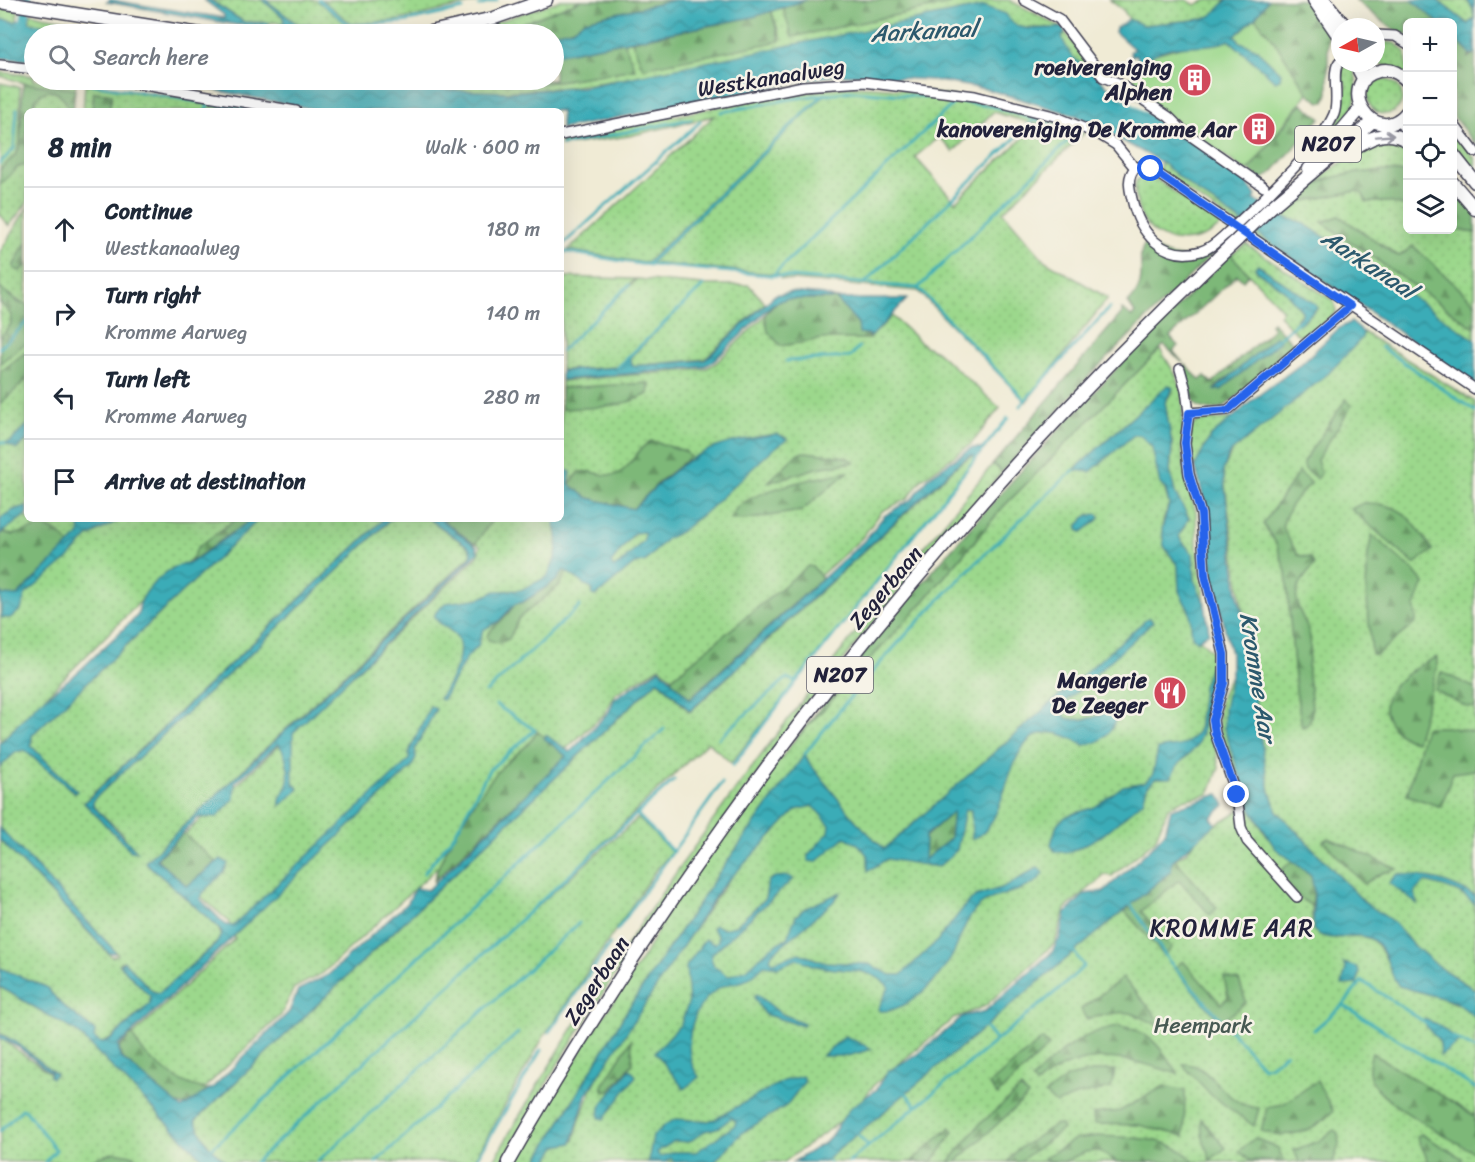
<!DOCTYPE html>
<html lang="en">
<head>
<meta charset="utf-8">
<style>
	body { margin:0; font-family:Sriracha,sans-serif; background:#f6f6f7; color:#1f2937 }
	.controls { position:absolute; right:18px; top:18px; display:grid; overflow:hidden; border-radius:9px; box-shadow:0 6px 24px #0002 }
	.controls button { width:54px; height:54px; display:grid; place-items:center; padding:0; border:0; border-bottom:2px solid #e0e1e3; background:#fff; color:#1f2937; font:30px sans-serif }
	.compass { position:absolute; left:1331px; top:18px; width:54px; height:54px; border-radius:50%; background:#fff; box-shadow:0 6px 24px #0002; rotate:262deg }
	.stop { position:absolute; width:18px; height:18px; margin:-14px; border:4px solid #2563eb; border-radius:50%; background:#fff }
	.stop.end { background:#2563eb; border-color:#fff; box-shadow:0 2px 6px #0008 }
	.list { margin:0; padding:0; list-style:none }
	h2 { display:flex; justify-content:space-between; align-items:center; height:78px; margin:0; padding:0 24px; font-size:26px }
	h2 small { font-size:20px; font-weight:400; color:#747a83 }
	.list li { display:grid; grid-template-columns:39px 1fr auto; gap:18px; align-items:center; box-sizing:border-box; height:84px; padding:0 24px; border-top:2px solid #e0e1e3 }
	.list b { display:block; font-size:22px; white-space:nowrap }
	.list p { margin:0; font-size:20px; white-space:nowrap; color:#747a83 }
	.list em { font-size:20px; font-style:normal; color:#747a83 }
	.icon { flex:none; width:33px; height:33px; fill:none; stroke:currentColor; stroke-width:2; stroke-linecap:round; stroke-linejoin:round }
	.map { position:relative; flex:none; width:1475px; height:1162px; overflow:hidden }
	.search { position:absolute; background:#fff; box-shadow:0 6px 24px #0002; left:24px; top:24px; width:540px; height:66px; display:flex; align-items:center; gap:15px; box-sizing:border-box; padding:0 21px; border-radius:33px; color:#747a83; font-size:22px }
	.panel { position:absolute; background:#fff; box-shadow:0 6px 24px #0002; left:24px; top:108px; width:540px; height:414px; border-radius:9px }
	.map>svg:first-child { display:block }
	.grass { fill:url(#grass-dots); stroke:#5f7d64; stroke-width:1.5; fill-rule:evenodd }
	.forest { fill:url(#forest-firs); stroke:#506d5a; stroke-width:1.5; fill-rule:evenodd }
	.garden { fill:#9cd88c; stroke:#5f7d64; stroke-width:1.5 }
	.water { fill:url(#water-waves); stroke:#2e6779; stroke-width:1.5; fill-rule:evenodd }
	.pier { fill:#f0ebd5 }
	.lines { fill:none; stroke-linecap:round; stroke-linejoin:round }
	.stream { stroke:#3bacb7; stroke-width:3 }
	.canal { stroke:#3bacb7; stroke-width:9 }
	.minor-casing { stroke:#414052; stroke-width:12 }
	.major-casing { stroke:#414052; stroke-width:15 }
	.minor { stroke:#fff; stroke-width:9 }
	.major { stroke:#fff; stroke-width:12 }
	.minor-bridge-casing { stroke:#414052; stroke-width:12; stroke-linecap:butt }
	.major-bridge-casing { stroke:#414052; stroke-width:15; stroke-linecap:butt }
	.minor-bridge { stroke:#fff; stroke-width:9 }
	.major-bridge { stroke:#fff; stroke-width:12 }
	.oneway { stroke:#9c9ca7 }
	.route { stroke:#2563eb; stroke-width:8 }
	.labels { text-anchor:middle; stroke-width:5; stroke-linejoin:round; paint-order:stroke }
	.shield { fill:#f7f3e8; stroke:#62616f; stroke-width:1.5 }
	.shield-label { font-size:21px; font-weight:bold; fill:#22223b }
	.poi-label { font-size:22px; font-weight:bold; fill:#22223b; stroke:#f7f3e8; text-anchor:end }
	.street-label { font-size:22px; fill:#22223b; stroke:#f7f3e8 }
	.park-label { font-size:22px; fill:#475953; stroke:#f7f3e8 }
	.water-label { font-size:24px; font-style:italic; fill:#2c596d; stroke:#f7f3e8 }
	.neighbourhood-label { font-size:24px; letter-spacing:1.5px; fill:#22223b; stroke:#f7f3e8 }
</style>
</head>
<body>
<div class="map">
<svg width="1475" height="1162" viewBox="0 0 1475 1162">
	<defs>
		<pattern id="grass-dots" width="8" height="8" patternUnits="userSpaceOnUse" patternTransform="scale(1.5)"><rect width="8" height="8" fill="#9cd88c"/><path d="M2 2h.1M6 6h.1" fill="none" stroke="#86b97a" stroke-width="1.8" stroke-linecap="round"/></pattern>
		<pattern id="forest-firs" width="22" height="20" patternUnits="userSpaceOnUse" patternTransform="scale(1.5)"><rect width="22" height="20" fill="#7db878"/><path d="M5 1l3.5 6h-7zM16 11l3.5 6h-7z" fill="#669564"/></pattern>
		<pattern id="water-waves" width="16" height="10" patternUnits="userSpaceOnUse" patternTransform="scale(1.5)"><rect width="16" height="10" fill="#3bacb7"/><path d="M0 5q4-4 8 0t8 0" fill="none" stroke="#318c96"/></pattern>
	</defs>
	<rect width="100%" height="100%" fill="#f7f3e8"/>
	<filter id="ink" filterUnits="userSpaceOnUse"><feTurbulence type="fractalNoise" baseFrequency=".0167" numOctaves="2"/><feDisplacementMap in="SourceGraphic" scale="12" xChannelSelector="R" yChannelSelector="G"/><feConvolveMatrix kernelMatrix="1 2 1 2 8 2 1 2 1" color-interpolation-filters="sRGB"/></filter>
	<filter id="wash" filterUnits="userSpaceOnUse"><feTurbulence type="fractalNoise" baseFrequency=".008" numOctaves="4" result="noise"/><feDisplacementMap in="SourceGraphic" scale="24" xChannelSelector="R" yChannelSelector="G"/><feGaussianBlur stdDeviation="1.35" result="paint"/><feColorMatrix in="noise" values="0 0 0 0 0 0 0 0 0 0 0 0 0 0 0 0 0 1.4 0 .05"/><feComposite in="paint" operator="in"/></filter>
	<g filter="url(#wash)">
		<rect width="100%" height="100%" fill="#f0ebd5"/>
		<path class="grass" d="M210 0H262L283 16 284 23 244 22Z
			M266 0H316L345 23 339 26 297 24Z
			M322 0H487L399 20 352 24Z
			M561 0H582L521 24 525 34H515L511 27 488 34H450L503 20Z
			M946 0H1009L1063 28H1021L984 6C900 24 817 41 734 58 617 81 496 108 377 80 390 80 439 84 445 82L539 84 634 69 624 42 632 41 643 67 781 38 771 10 783 8 792 37 949 4Z
			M1110 0H1187L1195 5 1208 0H1227L1211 17 1204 19 1143 25 1131 22 1124 11Z
			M1437 0H1467L1473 9 1474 18 1468 24Z
			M0 8 18 10 17 22 0 19Z
			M31 13 42 16 151 34H95L29 24Z
			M1065 32 1091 67C1074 64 1068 53 1062 38Z
			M1384 42 1395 43 1406 52 1407 77 1377 62 1376 47Z
			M1345 67 1353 68C1360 85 1356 105 1347 120L1282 190 1326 138 1341 116 1346 87 1345 82 1340 79 1341 70Z
			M0 72 34 76V80L76 82 75 89 23 83 0 76Z
			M1368 97a17 17 0 1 1 34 0a17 17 0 1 1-34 0Z
			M0 83 20 87V143L17 153 0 170Z
			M85 83 274 111 209 108 208 111H109L112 94 94 92 92 111H83Z
			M848 86C928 88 1009 103 1084 133L1003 212 1045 261 1108 298 1026 402 918 291 781 279 778 274 651 263 825 95 835 94 817 95H822L646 263 568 250 714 116 629 136 561 146V139L766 97ZM993 112 1037 125 955 202 915 157 939 137 953 152Z
			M45 91 58 92 65 97 69 111H31L38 96Z
			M1452 128 1475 159V178L1453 149Z
			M1389 139 1407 145V173C1375 169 1344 173 1313 183L1370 142Z
			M1161 162 1199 193 1360 305 1306 273 1159 171Z
			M27 165V203L9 226 0 214V185L18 167Z
			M1142 176H1151L1221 225C1195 250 1149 246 1138 208 1136 199 1134 190 1136 181Z
			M1356 191 1362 193 1367 202H1389L1407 207 1408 230 1452 229 1475 233V303L1413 246 1399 256 1339 216 1322 222 1475 328V340L1313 230 1276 215 1291 200 1300 202Z
			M27 208V241L14 265 23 269 27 263 26 306 0 288V252Z
			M1246 244 1334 301 1336 312 1308 336 1297 334 1279 315 1283 310 1231 255ZM1258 265 1315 304 1317 308 1305 319H1296L1302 314V311L1284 290 1257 271 1255 269Z
			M561 277 635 279 561 350Z
			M637 279 703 285H749L765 303 705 359 633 366 630 358 688 300 617 367 561 370V351Z
			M0 302 11 314V324L0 338Z
			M776 305 871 337 892 316 925 346 936 351 1000 408 971 444 922 479 907 499 882 511 861 539 689 694 660 667 616 693 604 714 323 973 294 988 281 1015 197 1095 120 1047 235 939 228 921 159 859 478 556 480 546 445 519H561V381L705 369 716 363Z
			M27 326V519H239L144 598 0 742V352Z
			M1363 332 1475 402V990L1439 967 1364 902 1277 811 1270 792 1263 756 1223 471 1237 440 1362 336Z
			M1160 349 1177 377 1183 394 1182 448 1184 474 1196 512 1197 547 1205 604 1195 581 1193 554 1180 539 1179 535 1189 518 1175 493 1170 471 1172 445 1165 402 1173 391 1168 385 1075 469 1134 435 1143 436 1152 447 1169 504 1163 521 1164 546 1178 566 1179 591 1190 613 1192 631 1217 657 1211 725 1219 768 1209 794 1179 801 1168 808 1155 840 1112 876 1105 875 1065 909 1055 943 985 1006 953 1019 876 1083 849 1115 784 1162H548L556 1146 574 1141C590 1071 639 1009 680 950 722 889 766 827 809 763L805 755 721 870 628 1009 536 1162H514L585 1044 644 956 669 909 793 742 924 601 1003 507Z
			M1235 418 1210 437 1195 466 1189 457 1191 427 1199 421Z
			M971 456 977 457 731 763 708 742 535 908 638 818 672 852 655 871 543 1038 473 1162H226L208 1145 195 1121 658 680 690 712 960 463Z
			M993 464 1002 472 908 579 801 713 628 954 556 1067 502 1162H493C634 911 809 684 993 464Z
			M259 519H384L84 802 131 851 123 834 93 806V800L262 643 391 519H429L468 547 472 554 145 862 218 927 222 938 159 993 152 991 122 961 119 964 150 996V1003L109 1040 101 1043 94 1038 95 1031 62 1005 46 987 0 968V840L112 957 118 954 0 828V767L16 752 24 750 75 793 76 791 31 746 32 735Z
			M1231 676C1222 719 1224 734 1241 774L1233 776C1221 741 1208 709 1231 676Z
			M1240 807 1250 808 1266 835 1292 861 1308 903 1312 906V921L1336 938 1360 936 1371 939 1379 947 1389 964 1438 996 1467 1008 1475 1017V1162H824L1109 921 1124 910 1126 912 1177 862 1175 859 1186 853 1199 835 1240 810Z
			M0 987 77 1032 206 1162H0V1038L51 1074 50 1076 56 1074 16 1042 0 1033Z"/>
		<path class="forest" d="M582 0H675L585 20C569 36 546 34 525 34L521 24Z
			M806 0H946L949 4 792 37 783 8Z
			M1268 0H1307L1328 35V93L1325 102H1320L1308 93 1272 38 1255 18Z
			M1355 0H1412L1438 22H1408L1407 35 1394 30Z
			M771 10 780 41 643 68 632 41 753 17Z
			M1452 36 1470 54 1468 58 1475 53V144L1453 116Z
			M624 42 635 69 539 84 445 82 439 84 416 80H554V55Z
			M23 83 75 89 73 111H69C62 84 37 85 31 111H27V165L18 167 0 185V170L17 153 20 143Z
			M94 92 112 94 109 111H92Z
			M1302 103 1320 118 1273 172 1261 180 1249 170Z
			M1388 171 1407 173V207L1389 202H1367L1362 193 1356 191 1300 202 1291 200C1325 174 1347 173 1388 171Z
			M1452 190 1475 211V233L1453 229Z
			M1339 216 1396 255 1400 256 1413 246 1475 303V328L1322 222Z
			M27 241V263L20 271 14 269V265Z
			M1146 243C1170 261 1189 260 1216 250L1087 378 1002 472 993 464 1122 313V309L1132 317 1135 313 1128 303C1153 279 1132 259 1146 243Z
			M1230 254 1249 274 1243 281 1237 275 1170 337 1178 346 1173 351 1183 363 1164 345 1160 349 1003 507 924 601 793 742C927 569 1073 408 1230 254Z
			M0 288 17 302 27 305V342L0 363V338L11 324V315L0 302Z
			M785 299H836L871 339H823L781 346 768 332 765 315 773 305Z
			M1272 322 1293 343 1295 349 1225 406C1215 411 1204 411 1195 404L1183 368 1186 365 1200 380 1205 376 1212 383 1273 329 1270 324ZM1279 340 1221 390 1215 388 1222 382Z
			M27 351V379L0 404V372Z
			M650 383 648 394C621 408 591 408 561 409V388Z
			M1346 399 1351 406 1349 410 1317 460 1321 473 1317 479 1305 469 1303 462Z
			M651 441 685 451 690 457 659 482 633 509 588 498 569 484 580 472C591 469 602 477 613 475 630 472 636 448 651 441Z
			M806 452 846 457 854 462 817 468 767 483 798 453Z
			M848 472 801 511 744 520 731 519C733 492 825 476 848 472Z
			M1299 472 1311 484C1297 495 1286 510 1282 527L1298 555 1311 558 1314 565C1308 574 1299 581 1297 592 1294 609 1308 622 1310 637 1312 648 1308 659 1308 670 1307 686 1318 713 1307 725L1302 727 1296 691 1286 572 1276 543 1263 524Z
			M1363 503C1405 503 1410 519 1433 550L1414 564 1351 509Z
			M236 519H252L190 562 198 547Z
			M441 519H493L475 544Z
			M43 526 57 532 70 544 17 596 3 595 0 591V534L3 532 12 535Z
			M1372 535 1413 570 1424 583 1415 606 1416 623 1376 655 1372 654 1366 589 1368 553Z
			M808 566 813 567 822 578 690 698 673 682 671 679Z
			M564 570 568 571 559 586 519 618 509 639 499 643 488 640 487 636C494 623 506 619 515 604L524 602 557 580Z
			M1437 657V668L1416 742C1406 740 1399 735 1393 727 1367 696 1411 668 1437 657Z
			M1441 672 1475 688V708L1467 707 1435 690Z
			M1425 727H1448L1475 732V770L1453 773 1441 807 1407 795Z
			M537 731 566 756 434 881C440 853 481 789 502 767 513 755 530 747 537 731Z
			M953 812 950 839 924 860 925 837Z
			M183 833 216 862 187 886 157 859Z
			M1328 838 1336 841 1397 869 1382 873 1364 884 1323 841Z
			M1175 859 1217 908 1210 915 1179 880 1141 911 1172 948 1164 956 1124 910 1171 871 1172 861Z
			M1292 861 1311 875 1314 891 1312 906 1301 899 1278 873Z
			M1183 961 1221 1004 1228 997 1224 977 1239 980 1246 1002 1221 1023 1174 968Z
			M1123 978 1153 1012 1162 1028C1125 1007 1126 1011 1086 1019L1081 1009Z
			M1119 1026C1149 1029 1163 1050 1178 1074 1125 1057 1083 1045 1036 1085L1032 1080C1055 1055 1084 1030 1119 1026Z
			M132 1034C143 1059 182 1088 210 1089L186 1106 173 1103 121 1057 119 1048Z
			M1042 1039 1049 1046 997 1095 989 1085Z
			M631 1040 633 1063 610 1091 604 1092 602 1086Z
			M1372 1053 1475 1116V1153C1451 1138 1388 1107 1374 1085 1367 1074 1368 1065 1372 1053Z
			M1185 1064C1213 1064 1223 1107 1259 1108L1254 1126 1212 1096 1183 1065Z
			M1102 1070H1115L1111 1088 1078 1095 1056 1104 1045 1094 1068 1077Z
			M1317 1081 1333 1111C1314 1132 1288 1140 1261 1131L1267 1107 1283 1104Z
			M1164 1086 1185 1091 1184 1136 1139 1125 1094 1124 1093 1114 1120 1111Z
			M1021 1088 1028 1096 956 1162H949L979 1125Z
			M1201 1119 1226 1148 1210 1160 1202 1135Z
			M1056 1124 1061 1125 1063 1129 1019 1162H1008L1016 1151Z
			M950 1127 954 1132 932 1162H911Z
			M1334 1130 1338 1133 1339 1145 1333 1162H1299L1294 1150 1319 1141Z
			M1421 1134 1462 1158 1461 1162H1429L1417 1137Z
			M1097 1136C1129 1138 1173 1135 1194 1162H1117L1098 1151 1085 1152 1063 1162 1045 1160 1044 1158 1075 1139Z
			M1255 1138 1278 1148 1284 1162 1249 1160 1239 1151Z
			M115 1152 131 1155 143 1162H84Z"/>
		<path class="garden" d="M1255 18 1272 38 1308 93 1247 172 1128 86 1151 55 1191 44H1205L1235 36Z"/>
		<path class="water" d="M110 0 224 18V15L204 0H210L244 22 269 23 270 27 237 25 107 2Z
			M262 0H266L297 24H311V27L278 26 284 22 283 17Z
			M675 0H806L753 17 554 55V34H548L573 29 585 20Z
			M1227 0H1268L1255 18 1235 36 1240 42 1255 48 1281 73 1280 79 1275 81 1229 40C1206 52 1170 37 1144 62L1139 60 1136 54 1132 56 1130 52 1134 49 1115 32 1116 28 1129 19 1143 25 1204 19 1211 16Z
			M1412 0H1437L1468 24 1474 18 1473 9 1467 0H1474L1475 54H1470L1453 36 1452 22H1438Z
			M984 6 1006 14C1017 37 1044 26 1063 28L1065 32 1062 38C1070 57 1083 74 1105 63L1107 67 1100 70 1098 77 1109 88 1118 87 1167 119 1168 127C1200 147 1236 163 1256 196L1254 199 1276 215 1301 222 1331 241 1475 340V385L1199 193 1161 162 1077 116 986 89 931 80 850 75 829 76 561 129V111H324L160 80H377L449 90 508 92 583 87Z
			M0 19 16 22 17 20 95 34H34V61L0 58Z
			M1258 265 1315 304 1317 308 1299 324 1296 321 1302 314V311L1284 290 1257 271 1255 267Z
			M790 292 824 295 836 299H907L871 337 868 334 859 333 858 323 836 299H785L773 304 714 361 703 367 561 380V371L620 367 630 358 633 366 705 360 775 295Z
			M1351 322 1363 332 1362 338 1329 373 1229 454 1223 471 1238 596 1249 641 1253 688 1266 771 1270 792 1277 811 1364 902 1395 923 1410 942 1439 967 1475 990V1017L1456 1002 1399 986C1387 973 1389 949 1371 939 1352 929 1331 947 1313 930L1314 891 1311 875 1275 848 1250 808 1240 807 1245 797 1241 792 1244 789 1224 728V709L1231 676V654L1212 575 1208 515 1195 466 1210 437 1255 398 1301 364 1338 329Z
			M1275 337 1280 341 1221 390H1215Z
			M1168 385 1173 388 1165 402 1172 445 1170 471 1175 493 1189 518 1179 535 1180 539 1193 554 1195 581 1205 604 1209 632 1197 641 1192 637 1190 613 1179 591 1178 566 1164 546 1162 529 1169 504 1166 490 1160 484 1152 447 1140 435H1134L1090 472 1074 470Z
			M27 425V440L17 449 5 443 11 441Z
			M777 434 788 439 772 450 708 510 680 532 666 539 646 561 633 565 596 596 592 595 593 590 564 570 557 580 523 602 515 604 499 621 483 630 478 646 467 657 443 700 439 699C448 684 468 654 456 636 450 628 440 626 434 617L436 612 446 603 481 598 495 591 521 590 547 577C558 556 561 541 553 519H561V473L566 470 571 472 569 484 588 498 633 509C685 457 702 444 777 434ZM644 532V540L619 565 613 567 611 563 634 533Z
			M971 448H985L978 457 971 455 960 462 690 711 658 680 195 1121 208 1145 226 1162H206L77 1032 0 987V968L46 987 62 1005 95 1031 94 1038 101 1043 110 1040 150 1004V996L120 965 124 961 152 991 159 993 216 944 222 933 218 927 145 862 469 559 472 554 469 547 429 519H440L477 547 478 553 293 733V783L299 789 280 806C278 796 286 791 288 782 290 772 285 750 278 744L235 783 234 799 217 817 198 818 156 859 187 886 221 859 228 863C224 879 205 884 200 899L226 925 233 926 409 760V752L430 706 436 709 415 749 416 757 412 767 118 1046 120 1057 182 1108 214 1086 289 1012 298 990 328 975 408 902 415 888 428 890 566 756 544 738 546 735 570 752 608 713 615 698 660 669 690 699 864 541 884 516 912 499 930 476Z
			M27 506V514L0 534V520C7 511 17 508 27 506Z
			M1098 514 1100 518 1082 532 1078 530V525L1088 515Z
			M98 519H121L88 537 70 557 25 595 21 610 10 618H2L0 591 3 595 17 596 75 539 80 534 79 524H88Z
			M252 519H259L32 735 31 746 77 791 75 793 24 750 16 752 0 767V743L38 703 78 672 138 615C139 591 169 564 192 562Z
			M384 519H391L262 643 93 800V806L138 852 131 851 84 803Z
			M1149 617 1153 622 1060 707 1066 718C1086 724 1101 714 1119 707 1115 728 1106 743 1084 745 997 691 1018 827 972 839L971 810 965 809 957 850 938 867 887 859 868 871V856L858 844 845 837 816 862 808 861V855L829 832 830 825 813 806 796 810 720 889 586 1095 572 1143 557 1146 547 1162H536L628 1009 721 870 805 754 810 764 855 820 884 849ZM953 812 950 839 924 860 925 836Z
			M1213 657H1217L1216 674 1204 715 1202 733 1196 747 1176 767 1171 778H1156L1147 787 1143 801 1103 835 1071 852H1055L1051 844 1057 824 1067 816 1095 807 1123 786 1145 782 1153 774 1158 749C1176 744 1184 751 1198 731L1203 686Z
			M1219 794 1225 805 1211 818 1216 824 1172 861 1171 871 824 1162H793L827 1141 850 1108 877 1089 888 1071 916 1055 964 1016 985 1011 1052 952 1059 939 1066 913 1085 894 1104 891 1151 848 1165 832 1171 809Z
			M0 828 115 951V953H109L0 840Z
			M1038 867 1044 873C1029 896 994 890 976 909 963 923 960 942 951 958 938 980 908 1012 880 1011L878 1009 889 987C868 964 841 973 816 966 809 965 804 960 797 959L778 967 764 965C759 970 753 976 746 980 736 984 725 983 716 990 690 1009 680 1051 699 1077L684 1089 655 1052 681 1024 689 1001 686 967 705 939 714 944 718 941V936L712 928 715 925 723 929 735 926 765 899 768 881 775 877 789 876 793 879 713 953 711 958 714 966 728 976 747 969 771 947 787 938 796 916 804 909 841 892 833 902 772 954 770 959 773 962 799 953 823 962 869 964 891 975H901L937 941 968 902 976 896 1007 886Z
			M1398 874C1425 875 1452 883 1475 896V905C1461 890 1444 887 1425 882L1415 891 1417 904 1389 883Z
			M1343 963 1357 967 1359 972 1357 984 1342 985 1346 968Z
			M757 994 780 1013 804 1023 803 1026 764 1014 754 997Z
			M1424 1019 1437 1024 1459 1042 1440 1056C1444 1032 1427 1038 1424 1019Z
			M0 1034 16 1042 56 1074 52 1078 49 1076 51 1073 18 1047 0 1038Z
			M845 1036 872 1049 847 1056H822Z
			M630 1069 636 1076 604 1119 599 1118 600 1107Z
			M802 1076 805 1081 786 1106 743 1132 714 1162H674L671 1158 665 1162H648L653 1136 666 1124 676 1119 708 1121 715 1119 783 1081ZM731 1118 736 1121 735 1125 696 1152H674L660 1157 657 1152 674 1141 689 1142 705 1131 720 1127Z"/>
		<path class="pier" d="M1118 87 1167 119 1168 126 1109 89Z"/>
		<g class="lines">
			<path class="stream" d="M319 0 352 27
				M479 6 497 0
				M319 28 403 22 463 9
				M92 84 249 110
				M206 111 208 104
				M721 112 791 99 852 91 929 97 996 107 1071 131 1073 136 918 288 1025 400
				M561 145 691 119
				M0 163 14 149 17 109
				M561 246 700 122
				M561 251 640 264 918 288
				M648 264 822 96
				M772 276 956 101
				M865 283 1035 119
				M1275 341 1300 320
				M1381 347 1475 411
				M0 348 27 322
				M561 351 629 285
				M786 361 850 357 859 347
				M618 367 704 285
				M1020 406 1109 308
				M0 442 5 443
				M486 692 580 606
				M719 738 787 678 796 682
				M805 754C884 650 979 557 1074 470
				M733 765 796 682 1008 418
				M637 814 673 852
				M424 873 455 834 489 770 535 730 496 705
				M1131 905 1169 961 1263 1067 1270 1066 1286 1053
				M617 930 722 783
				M1343 1005 1362 981 1426 1023
				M984 1026 996 1041
				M1314 1030 1343 1005 1475 1088
				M549 1032 610 944
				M1453 1037 1475 1049
				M906 1093 916 1106
				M0 1131 22 1109 26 1111 56 1150 45 1162
				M858 1135 868 1146
				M211 1149 664 729
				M828 1161 829 1162
				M255 1162 674 780
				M317 1162 579 923
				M376 1162 518 1033
				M475 1162 541 1050
				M849 1162 1065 984 1084 966 1074 952"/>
			<path class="canal" d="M23 33 27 0"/>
		</g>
	</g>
	<g filter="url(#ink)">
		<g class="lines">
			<defs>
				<path id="minor" d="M1024 0 1059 19 1103 77 1118 83 1169 117 1181 129 1264 187
					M1376 35 1395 36 1408 44
					M0 65 34 69
					M115 80 296 111
					M1452 122 1475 152
					M561 135 803 86 864 82 975 96 1054 116 1098 134 1116 145 1135 168
					M1135 168 1145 165 1151 169 1475 389
					M1135 168C1127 177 1129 187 1132 199 1139 232 1163 262 1201 251 1212 248 1220 239 1228 232
					M1260 202C1283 179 1321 144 1334 114 1340 99 1330 70 1340 61
					M1180 369 1186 390 1189 413 1185 443 1189 474 1201 514 1205 575 1224 654V683L1213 720 1215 733 1237 795 1241 827 1247 841 1297 897
					M1189 413 1228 410 1350 306"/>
				<path id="major" d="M1314 0 1340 38
					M1324 0 1346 27
					M0 2 200 34
					M421 34 494 18 546 0
					M1355 63 1364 80
					M1408 82C1400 73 1390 68 1379 71 1332 82 1375 153 1408 111
					M1398 120 1408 128
					M1452 153 1475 182
					M1343 155C1364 142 1383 126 1408 141
					M1309 169 1361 108
					M1452 182 1475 209
					M1269 209 1373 121
					M508 1162C698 828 957 501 1238 239"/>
			</defs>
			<use href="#minor" class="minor-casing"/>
			<use href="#major" class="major-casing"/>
			<use href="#minor" class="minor"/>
			<use href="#major" class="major"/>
			<defs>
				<path id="minor-bridge" d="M1228 232 1260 202"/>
				<path id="major-bridge" d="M1238 239 1269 209"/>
			</defs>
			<use href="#minor-bridge" class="minor-bridge-casing"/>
			<use href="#major-bridge" class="major-bridge-casing"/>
			<use href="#minor-bridge" class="minor-bridge"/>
			<use href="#major-bridge" class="major-bridge"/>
		</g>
		<defs><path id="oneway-shaft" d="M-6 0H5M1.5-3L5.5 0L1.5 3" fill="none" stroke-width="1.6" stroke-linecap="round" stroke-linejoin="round" transform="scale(1.5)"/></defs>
		<use class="oneway" href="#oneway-shaft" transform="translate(1385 136) rotate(-4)"/>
	</g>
	<g class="lines" filter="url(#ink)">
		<path class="route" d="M1151 169 1350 306 1228 410 1189 413 1185 443 1189 474 1201 514 1205 575 1224 654V683L1213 720 1215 733 1237 795"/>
	</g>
	<defs>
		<symbol id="building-disc" viewBox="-11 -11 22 22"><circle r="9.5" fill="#d1495b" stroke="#f7f3e8"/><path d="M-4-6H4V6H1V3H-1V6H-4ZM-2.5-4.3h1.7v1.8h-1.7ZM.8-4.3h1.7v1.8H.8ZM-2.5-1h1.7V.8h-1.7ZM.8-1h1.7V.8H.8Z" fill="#fff"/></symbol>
		<symbol id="restaurant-disc" viewBox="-11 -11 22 22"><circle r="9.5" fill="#d1495b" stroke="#f7f3e8"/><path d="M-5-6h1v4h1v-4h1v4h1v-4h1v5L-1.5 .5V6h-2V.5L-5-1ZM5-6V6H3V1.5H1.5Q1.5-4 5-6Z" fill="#fff"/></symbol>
	</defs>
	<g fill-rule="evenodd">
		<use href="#building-disc" x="1176" y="61" width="38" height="38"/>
		<use href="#building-disc" x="1240" y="110" width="38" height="38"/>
		<use href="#restaurant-disc" x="1151" y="674" width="38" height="38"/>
	</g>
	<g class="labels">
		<g class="shield">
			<rect x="1295" y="126" width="66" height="36" rx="4.5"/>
			<rect x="807" y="657" width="66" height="36" rx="4.5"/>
		</g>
		<g class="shield-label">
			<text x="1328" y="151">N207</text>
			<text x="840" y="682">N207</text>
		</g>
		<g class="poi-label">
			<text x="1172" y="75">roeivereniging<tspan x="1172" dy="25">Alphen</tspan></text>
			<text x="1236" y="137">kanovereniging De Kromme Aar</text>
			<text x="1147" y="688">Mangerie<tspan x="1147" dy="25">De Zeeger</tspan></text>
		</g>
		<g class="street-label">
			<text transform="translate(771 77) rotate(-9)" y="8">Westkanaalweg</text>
			<text transform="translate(885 587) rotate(-50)" y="8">Zegerbaan</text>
			<text transform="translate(596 980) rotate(-57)" y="8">Zegerbaan</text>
		</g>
		<g class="park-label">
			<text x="1203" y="1033">Heempark</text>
		</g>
		<g class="water-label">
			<text transform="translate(924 31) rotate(-3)" y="8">Aarkanaal</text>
			<text transform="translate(1369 264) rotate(33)" y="8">Aarkanaal</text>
			<text transform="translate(1258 677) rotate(81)" y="8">Kromme Aar</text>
		</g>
		<g class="neighbourhood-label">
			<text x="1232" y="936">KROMME AAR</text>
		</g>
	</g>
</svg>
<div class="controls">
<button>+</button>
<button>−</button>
<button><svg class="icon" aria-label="locate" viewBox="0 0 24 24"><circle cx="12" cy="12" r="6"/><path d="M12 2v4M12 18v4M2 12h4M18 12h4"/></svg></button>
<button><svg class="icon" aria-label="layers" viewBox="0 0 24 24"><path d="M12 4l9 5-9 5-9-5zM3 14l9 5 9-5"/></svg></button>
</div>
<svg class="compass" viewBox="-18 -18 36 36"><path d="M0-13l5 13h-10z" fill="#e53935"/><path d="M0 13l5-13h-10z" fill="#747a83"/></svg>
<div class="stop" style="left:1151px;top:169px"></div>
<div class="stop end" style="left:1237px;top:795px"></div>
<div class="search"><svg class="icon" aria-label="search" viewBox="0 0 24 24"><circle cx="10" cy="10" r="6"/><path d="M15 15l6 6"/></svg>Search here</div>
<section class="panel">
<h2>8 min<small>Walk · 600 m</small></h2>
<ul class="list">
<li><svg class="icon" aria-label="ahead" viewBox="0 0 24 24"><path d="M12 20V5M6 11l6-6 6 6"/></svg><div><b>Continue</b><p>Westkanaalweg</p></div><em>180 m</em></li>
<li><svg class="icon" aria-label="right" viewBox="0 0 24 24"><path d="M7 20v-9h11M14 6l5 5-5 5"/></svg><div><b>Turn right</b><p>Kromme Aarweg</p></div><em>140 m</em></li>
<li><svg class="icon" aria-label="left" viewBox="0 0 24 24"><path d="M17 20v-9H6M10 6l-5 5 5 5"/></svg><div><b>Turn left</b><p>Kromme Aarweg</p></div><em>280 m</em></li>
<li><svg class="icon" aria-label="arrive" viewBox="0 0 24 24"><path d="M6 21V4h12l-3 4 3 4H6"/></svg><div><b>Arrive at destination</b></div></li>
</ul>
</section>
</div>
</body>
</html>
